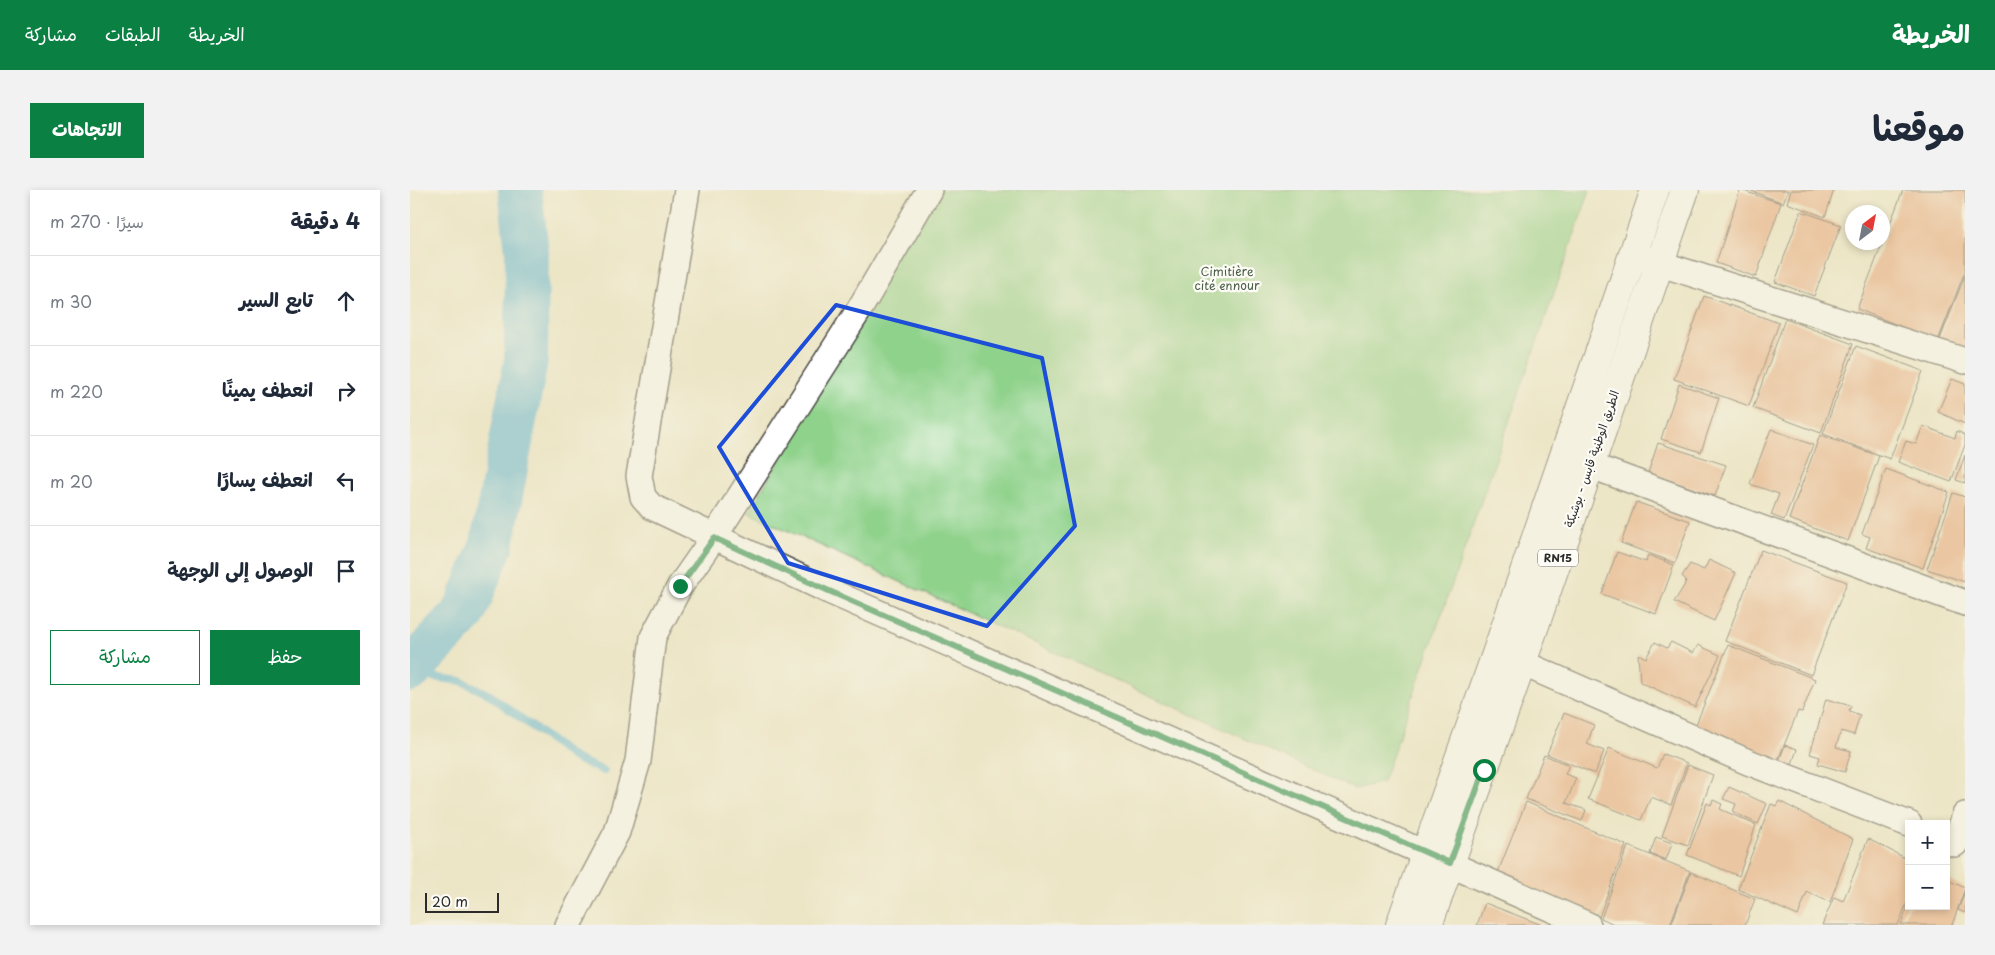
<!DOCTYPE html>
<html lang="ar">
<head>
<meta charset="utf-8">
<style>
	body { margin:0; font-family:"Playpen Sans","Playpen Sans Arabic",sans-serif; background:#f2f2f3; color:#1f2937; direction:rtl }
	.controls { position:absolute; right:15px; bottom:15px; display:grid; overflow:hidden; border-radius:0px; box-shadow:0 2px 8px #0003 }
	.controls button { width:45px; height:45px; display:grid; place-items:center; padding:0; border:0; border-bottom:1px solid #e0e1e3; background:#fff; color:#1f2937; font:25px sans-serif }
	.compass { position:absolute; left:1435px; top:15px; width:45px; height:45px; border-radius:50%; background:#fff; box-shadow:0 2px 8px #0003; rotate:32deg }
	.scale { position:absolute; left:15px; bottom:12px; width:74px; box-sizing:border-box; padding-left:5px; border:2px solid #2b2b2b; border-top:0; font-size:14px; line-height:18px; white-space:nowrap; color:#2b2b2b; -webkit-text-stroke:4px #fdfcf7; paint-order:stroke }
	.stop { position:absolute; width:15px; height:15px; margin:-11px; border:4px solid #0b8043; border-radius:50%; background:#fff }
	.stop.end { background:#0b8043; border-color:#fff; box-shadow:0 1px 5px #0008 }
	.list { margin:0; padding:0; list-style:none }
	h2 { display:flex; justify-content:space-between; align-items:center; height:65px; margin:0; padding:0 20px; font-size:21px }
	h2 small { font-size:16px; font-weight:400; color:#747a83 }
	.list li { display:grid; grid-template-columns:32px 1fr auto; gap:15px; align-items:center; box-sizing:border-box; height:90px; padding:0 20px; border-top:1px solid #e0e1e3 }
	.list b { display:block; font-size:19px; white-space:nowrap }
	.list em { font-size:16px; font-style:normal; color:#747a83 }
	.actions { display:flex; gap:10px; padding:15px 20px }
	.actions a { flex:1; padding:11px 0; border:1px solid #0b8043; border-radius:0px; text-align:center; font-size:18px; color:#0b8043 }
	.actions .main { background:#0b8043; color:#fff }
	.icon { flex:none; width:28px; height:28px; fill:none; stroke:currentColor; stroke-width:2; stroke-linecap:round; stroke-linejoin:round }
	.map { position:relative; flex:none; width:1555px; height:735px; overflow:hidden; direction:ltr; border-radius:0px }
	header { display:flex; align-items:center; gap:30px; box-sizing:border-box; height:70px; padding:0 25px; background:#0b8043; color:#fff }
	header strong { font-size:24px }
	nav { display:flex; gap:28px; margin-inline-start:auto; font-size:18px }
	.intro { display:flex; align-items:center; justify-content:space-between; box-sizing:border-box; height:120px; padding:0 30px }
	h1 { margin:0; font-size:35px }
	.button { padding:12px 22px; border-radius:0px; background:#0b8043; color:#fff; font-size:18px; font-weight:700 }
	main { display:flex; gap:30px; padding:0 30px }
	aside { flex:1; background:#fff; border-radius:0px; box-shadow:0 2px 8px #0003 }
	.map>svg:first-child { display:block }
	.green { fill:#8fd28b; stroke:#5d7e5b }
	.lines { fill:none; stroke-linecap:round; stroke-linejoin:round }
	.stream { stroke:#5bb5d9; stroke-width:8 }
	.river { stroke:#5bb5d9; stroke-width:44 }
	.building { fill:#e8a176 }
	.minor-casing { stroke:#484742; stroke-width:28 }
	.primary-casing { stroke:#484742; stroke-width:30 }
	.minor { stroke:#fff; stroke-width:25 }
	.primary { stroke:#fff; stroke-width:28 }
	.route { stroke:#0b8043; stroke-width:6 }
	.marked { fill:none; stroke:#1d4ed8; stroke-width:4; stroke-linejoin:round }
	.labels { text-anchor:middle; stroke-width:4.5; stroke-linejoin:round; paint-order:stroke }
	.shield { fill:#fdfcf7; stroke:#6a6a68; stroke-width:1 }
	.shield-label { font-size:11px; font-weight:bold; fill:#2b2b2b }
	.park-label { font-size:12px; fill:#495d48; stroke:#fdfcf7 }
	.street-label { font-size:12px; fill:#2b2b2b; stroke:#fdfcf7 }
</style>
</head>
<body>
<header>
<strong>الخريطة</strong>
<nav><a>الخريطة</a><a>الطبقات</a><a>مشاركة</a></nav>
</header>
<div class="intro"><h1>موقعنا</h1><a class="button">الاتجاهات</a></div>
<main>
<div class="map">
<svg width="1555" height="735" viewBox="0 0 1555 735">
	<rect width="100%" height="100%" fill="#fdfcf7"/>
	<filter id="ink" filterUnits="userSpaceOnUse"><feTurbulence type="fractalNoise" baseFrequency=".02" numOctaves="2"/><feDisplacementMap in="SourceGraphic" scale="10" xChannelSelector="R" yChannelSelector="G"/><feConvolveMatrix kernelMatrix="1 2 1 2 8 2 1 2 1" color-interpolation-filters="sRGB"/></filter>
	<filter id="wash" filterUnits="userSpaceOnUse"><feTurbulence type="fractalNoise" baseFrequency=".0096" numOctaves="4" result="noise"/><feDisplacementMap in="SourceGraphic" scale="20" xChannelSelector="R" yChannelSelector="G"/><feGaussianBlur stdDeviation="1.12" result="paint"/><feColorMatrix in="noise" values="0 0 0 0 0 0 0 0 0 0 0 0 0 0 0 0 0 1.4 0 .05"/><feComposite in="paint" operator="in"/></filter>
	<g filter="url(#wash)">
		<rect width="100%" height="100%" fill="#ece5c6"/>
		<path class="green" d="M523 0H1180L973 592 945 599 339 323Z"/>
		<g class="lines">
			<path class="stream" d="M0 484 51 491 80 505 164 568 194 581"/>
			<path class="river" d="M0 480 54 423 82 354 116 170 117 62 110 0"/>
		</g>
		<g id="blocks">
			<path class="building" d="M1330 0 1371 13 1346 87 1306 73Z
				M1339 0H1378L1373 13Z
				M1381 0H1424L1415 27 1377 13Z
				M1493 0H1555V81L1528 151 1447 119Z
				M1391 21 1431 35 1404 106 1365 92Z
				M1555 85V159L1530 149Z
				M1294 106 1369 133 1339 216 1264 189Z
				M1375 129 1443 154 1411 243 1343 218Z
				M1446 156 1513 181 1480 269 1413 244Z
				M1542 189 1555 194V234L1528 222Z
				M1269 194 1309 208 1291 262 1251 249Z
				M1513 236 1545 248 1547 241 1555 245V255L1541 292 1488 272 1496 251 1506 254Z
				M1361 239 1403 255 1374 330 1361 325 1369 304 1340 294Z
				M1410 245 1469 266 1438 351 1379 329Z
				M1248 253 1316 275 1305 306 1238 283Z
				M1555 265V293L1546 290Z
				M1476 279 1539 302 1513 378 1456 358 1460 347 1452 344Z
				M1543 303 1555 307V392L1517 379Z
				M1226 312 1280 331 1265 373 1211 353Z
				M1351 360 1437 392 1401 485 1315 451Z
				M1207 362 1236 372 1238 365 1264 375 1246 424 1192 404Z
				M1299 370 1326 383 1304 431 1264 412 1274 396 1276 390 1272 386 1280 374 1294 380Z
				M1245 452 1257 458 1261 452 1283 463 1288 455 1310 465 1285 517 1230 492 1228 464 1236 468Z
				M1318 455 1405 489 1392 522 1388 521 1366 575 1283 542Z
				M1416 509 1441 516 1439 521 1450 525 1444 545 1431 541 1426 557 1441 561 1435 582 1408 574 1410 567 1400 564Z
				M1154 523 1184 535 1177 554 1194 561 1185 584 1137 564Z
				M1375 555 1387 559 1380 580 1367 576Z
				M1199 558 1247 578 1253 564 1277 573 1261 615 1241 607 1231 630 1178 609Z
				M1134 565 1159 575 1155 584 1166 588 1156 613 1176 620 1172 631 1116 609Z
				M1278 575 1303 585 1278 655 1252 646Z
				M1319 597 1357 614 1348 634 1323 622 1326 614 1313 609Z
				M1303 610 1312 614 1310 619 1346 635 1329 686 1277 665 1297 613 1301 615Z
				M1369 611 1443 649 1420 712 1397 702 1388 726 1328 699 1361 614 1366 616Z
				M1116 612 1216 655 1189 727 1086 687Z
				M1246 647 1262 653 1256 670 1240 664Z
				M1458 649 1499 670V708L1488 735H1412L1424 707 1433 711Z
				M1218 656 1280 681 1260 735H1206L1191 728Z
				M1281 682 1345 709 1335 735H1261Z
				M1536 689 1555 698 1542 735H1491L1498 716H1536Z
				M1555 701V723L1548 720Z
				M1075 713 1132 735H1067Z"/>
		</g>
	</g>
	<g filter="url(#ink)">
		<use href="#blocks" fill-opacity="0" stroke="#484742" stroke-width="1"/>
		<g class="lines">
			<defs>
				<path id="minor" d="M277 0 229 286 233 307 242 317 419 401 1178 735
					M1223 65 1555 171
					M1179 275 1555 413
					M1092 466 1112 473 1338 572 1499 634
					M1545 654 1555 625
					M158 735 207 642 228 571 243 447 270 396 304 347 449 120 519 0"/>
				<path id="primary" d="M990 735 1086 464 1245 0
					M1018 735 1112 473 1275 0"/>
			</defs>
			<use href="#minor" class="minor-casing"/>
			<use href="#primary" class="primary-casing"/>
			<use href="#minor" class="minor"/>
			<use href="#primary" class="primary"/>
		</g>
	</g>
	<g class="lines" filter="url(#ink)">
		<path class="route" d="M270 396 304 348 419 401 1040 673 1074 580"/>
	</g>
	<path d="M0 0H1555V735H0ZM426 115 632 168 665 336 577 436 378 373 309 257Z" fill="#ece5c6" fill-opacity=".55" fill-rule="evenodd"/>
	<path class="marked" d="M426 115 632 168 665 336 577 436 378 373 309 257Z"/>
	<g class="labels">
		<rect class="shield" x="1128" y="359.5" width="40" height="17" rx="4"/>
		<g class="shield-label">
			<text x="1148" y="372">RN15</text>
		</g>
		<g class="park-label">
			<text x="817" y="86">Cimitière<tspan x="817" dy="14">cité ennour</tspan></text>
		</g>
		<g class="street-label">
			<text transform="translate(1182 269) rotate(-71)" y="4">الطريق الوطنية قابس - بوشبكة</text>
		</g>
	</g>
</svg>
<div class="controls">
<button>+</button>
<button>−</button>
</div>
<svg class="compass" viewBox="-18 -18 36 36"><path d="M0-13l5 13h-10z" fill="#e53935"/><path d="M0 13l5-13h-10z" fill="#747a83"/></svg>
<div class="scale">20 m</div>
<div class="stop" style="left:1074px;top:580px"></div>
<div class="stop end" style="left:270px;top:396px"></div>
</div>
<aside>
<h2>4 دقيقة<small>سيرًا · 270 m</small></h2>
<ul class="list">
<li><svg class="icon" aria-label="ahead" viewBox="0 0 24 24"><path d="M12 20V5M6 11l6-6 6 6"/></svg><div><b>تابع السير</b></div><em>30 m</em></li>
<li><svg class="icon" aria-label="right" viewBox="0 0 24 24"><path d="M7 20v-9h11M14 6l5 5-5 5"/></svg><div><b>انعطف يمينًا</b></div><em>220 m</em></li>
<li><svg class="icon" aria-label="left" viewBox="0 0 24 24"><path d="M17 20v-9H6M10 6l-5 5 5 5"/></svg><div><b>انعطف يسارًا</b></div><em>20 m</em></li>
<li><svg class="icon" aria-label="arrive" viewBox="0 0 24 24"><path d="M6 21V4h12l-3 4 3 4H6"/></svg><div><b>الوصول إلى الوجهة</b></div></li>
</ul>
<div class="actions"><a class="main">حفظ</a><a>مشاركة</a></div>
</aside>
</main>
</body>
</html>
